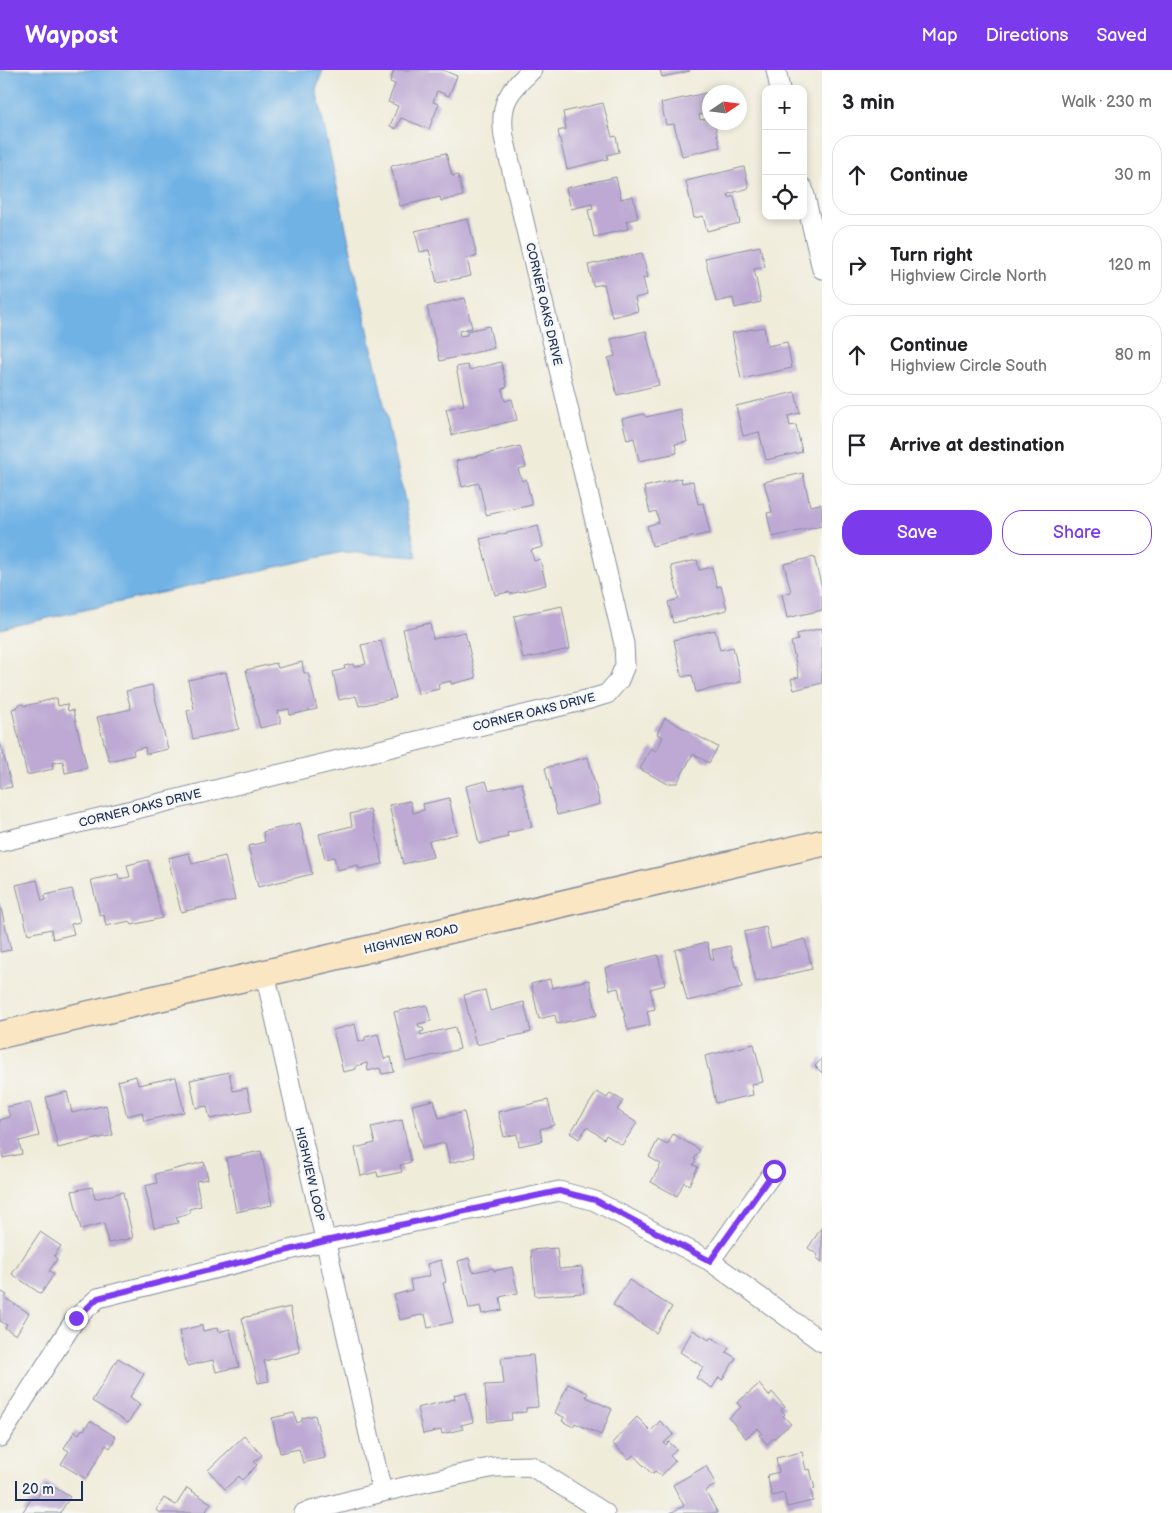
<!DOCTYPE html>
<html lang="en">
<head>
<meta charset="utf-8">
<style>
	body { margin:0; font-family:"Balsamiq Sans",sans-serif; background:#f2f2f2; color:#202124 }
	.controls { position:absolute; right:15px; top:15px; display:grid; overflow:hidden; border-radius:10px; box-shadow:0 2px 8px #0003 }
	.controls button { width:45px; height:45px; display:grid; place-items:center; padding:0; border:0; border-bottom:1px solid #e0e0e0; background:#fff; color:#202124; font:25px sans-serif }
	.compass { position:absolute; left:702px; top:15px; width:45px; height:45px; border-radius:50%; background:#fff; box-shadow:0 2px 8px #0003; rotate:77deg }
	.scale { position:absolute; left:15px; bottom:12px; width:68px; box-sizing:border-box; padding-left:5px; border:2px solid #1b2f5e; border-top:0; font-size:14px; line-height:18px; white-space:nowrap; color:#1b2f5e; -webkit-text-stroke:4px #f6f6f2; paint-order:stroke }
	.stop { position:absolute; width:15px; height:15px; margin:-11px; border:4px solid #7c3aed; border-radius:50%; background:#fff }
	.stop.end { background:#7c3aed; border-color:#fff; box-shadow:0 1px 5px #0008 }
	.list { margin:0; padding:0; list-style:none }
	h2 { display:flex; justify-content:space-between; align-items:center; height:65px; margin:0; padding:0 20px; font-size:21px }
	h2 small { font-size:16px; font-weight:400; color:#757577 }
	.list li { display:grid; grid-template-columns:32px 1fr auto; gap:15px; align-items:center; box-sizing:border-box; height:80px; margin:0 10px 10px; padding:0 10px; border:1px solid #e0e0e0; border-radius:20px }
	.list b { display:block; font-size:19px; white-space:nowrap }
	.list p { margin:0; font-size:16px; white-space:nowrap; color:#757577 }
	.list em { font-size:16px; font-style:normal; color:#757577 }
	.actions { display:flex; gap:10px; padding:15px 20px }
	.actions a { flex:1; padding:11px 0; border:1px solid #7c3aed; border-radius:20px; text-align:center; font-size:18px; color:#7c3aed }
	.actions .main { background:#7c3aed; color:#fff }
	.icon { flex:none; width:28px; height:28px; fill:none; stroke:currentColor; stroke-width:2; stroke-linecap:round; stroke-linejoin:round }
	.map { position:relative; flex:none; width:822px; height:1443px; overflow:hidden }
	header { display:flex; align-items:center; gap:30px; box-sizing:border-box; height:70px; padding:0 25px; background:#7c3aed; color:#fff }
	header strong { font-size:24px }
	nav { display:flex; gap:28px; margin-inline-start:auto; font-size:18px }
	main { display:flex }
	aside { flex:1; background:#fff }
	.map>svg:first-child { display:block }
	.water { fill:#71b2e5; stroke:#4670a2 }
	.building { fill:#bda9d3 }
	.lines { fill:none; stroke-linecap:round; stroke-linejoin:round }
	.street-casing { stroke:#868e9c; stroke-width:21 }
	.secondary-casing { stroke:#868e9c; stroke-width:29 }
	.street { stroke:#fff; stroke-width:19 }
	.secondary { stroke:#fbe6c4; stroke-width:26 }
	.route { stroke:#7c3aed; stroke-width:6 }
	.labels { text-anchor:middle; stroke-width:5; stroke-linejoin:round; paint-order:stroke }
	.street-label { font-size:12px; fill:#1b2f5e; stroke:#f6f6f2 }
</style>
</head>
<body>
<header>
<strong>Waypost</strong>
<nav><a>Map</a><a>Directions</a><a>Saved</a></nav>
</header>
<main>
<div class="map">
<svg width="822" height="1443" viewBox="0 0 822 1443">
	<rect width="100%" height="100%" fill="#f6f6f2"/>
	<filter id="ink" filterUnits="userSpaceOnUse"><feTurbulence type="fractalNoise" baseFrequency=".02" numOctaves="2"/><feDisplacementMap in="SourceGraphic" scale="10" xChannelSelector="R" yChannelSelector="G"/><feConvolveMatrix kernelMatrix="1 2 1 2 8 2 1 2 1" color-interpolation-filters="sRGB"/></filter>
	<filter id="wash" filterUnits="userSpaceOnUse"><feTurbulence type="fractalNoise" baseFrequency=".0096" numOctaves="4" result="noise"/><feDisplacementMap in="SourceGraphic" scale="20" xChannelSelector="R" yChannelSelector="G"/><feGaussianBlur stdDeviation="1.12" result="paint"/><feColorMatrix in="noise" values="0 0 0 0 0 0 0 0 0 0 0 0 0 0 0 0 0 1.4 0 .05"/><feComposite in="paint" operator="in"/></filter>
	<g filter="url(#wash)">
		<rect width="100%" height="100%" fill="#f0ecda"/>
		<path class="water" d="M0 0H323L316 19 417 487 343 482 0 559Z"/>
		<g id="blocks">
			<path class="building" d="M394 0H443L457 6 449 26 437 21 433 32 439 34 429 59 401 48 396 59 390 56 398 36 388 32 395 14 390 12Z
				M660 0H689L690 1 662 7Z
				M710 22V45L706 46V43L699 45 700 50 710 48V52H714L720 77 682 86 674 54 666 55 661 33Z
				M603 33 612 67 616 66 619 82 607 85 608 89 567 99 558 61 566 59 563 42Z
				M446 83 452 106 458 105 463 126 441 131 440 127 400 136 391 96Z
				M744 97 749 118 728 124 729 128 734 126 740 153 707 161 703 146 694 148 686 111Z
				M616 107 621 129 633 126 638 148 626 151 628 159 594 167 588 140 593 139 592 134 571 139 566 118Z
				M468 149 477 186 467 188 471 206 437 213 429 180 420 182 415 161Z
				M760 176 765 197 754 199 761 232 735 238 733 228 716 232 705 188Z
				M642 183 648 207 643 208 647 225 635 228 638 241 612 247 604 214 593 216 588 195Z
				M465 228 472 258 459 261 460 266 467 265V261L489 256 494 278 440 291 427 237Z
				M764 257 767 276 787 272 792 298 741 309 732 263Z
				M646 261 659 315 617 325 608 288 615 286 611 269Z
				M501 292 507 317 502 319 505 331 512 329 517 350 452 365 446 339 464 335 456 297 468 295 469 300Z
				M795 322 800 343 788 346 790 356 796 355 802 382 766 390 759 362 743 366 736 336Z
				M680 339 687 372 675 374 677 383 639 391 634 368 627 370 622 349 644 344 646 347Z
				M520 376 526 397 518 399 522 411 526 409 532 435 486 445 479 413 462 417 456 391Z
				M803 403 810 436 821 434 822 456 772 467 767 443 772 442 764 412Z
				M681 408 682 413 693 411 698 434 703 433 710 463 652 476 647 456 659 452 656 441 650 443 644 417Z
				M538 456 543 477 531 480 534 491 540 489 546 515 510 524 509 522 495 525 480 469Z
				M814 487 822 518V540L787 548 782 524 791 522 784 494Z
				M697 490 699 500 712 497 717 517 721 516 727 540 673 553 668 532 679 529 671 496Z
				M562 536 570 579 523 589 514 546Z
				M430 553 433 569 465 562 476 608 451 614V611L438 614 439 619 418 624 403 559Z
				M822 558V613L794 620 791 609 799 607 791 572 798 570 797 564Z
				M715 560 720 580 733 577 741 612 696 622 692 605 682 607 674 570Z
				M381 571 396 628 359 636 356 626 339 630 333 602 345 599 344 596 353 594 354 597 366 594 361 575Z
				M302 592 304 603H308L317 639 290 645 289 639 278 641 281 653 260 658 246 600 276 593 278 598Z
				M226 602 239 659 193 669 187 641 194 639 188 610Z
				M152 615 168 679 146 684 145 677 133 680 134 685 109 691 97 647 131 639 126 621Z
				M57 628 58 636 67 634 68 641 73 640 87 698 65 703 63 691 52 693 53 699 27 705 12 639 16 638 17 636 22 634 25 636Z
				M665 648 718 677 709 693 693 684 677 713H669L668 714 640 699 651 678 656 681 663 667 657 664Z
				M0 671 12 717 0 719Z
				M588 687 600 734 557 745 545 698Z
				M486 711 489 720 522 713 532 757 507 763 508 767 479 774 466 716Z
				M449 728 457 764 429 771 433 787 403 794 389 735 410 731 413 743 424 740 423 734Z
				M370 739 383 794 359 799 358 795 337 800 334 787 325 789 319 764 352 756 350 744Z
				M300 753 312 804 258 817 248 776 265 772 263 762Z
				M189 783 192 794 225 786 235 830 181 842 168 788Z
				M148 790 162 848 132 855 130 851 106 856 104 845 100 846 91 810 118 804 119 809 130 807 127 795Z
				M37 810 42 831 46 830 45 825 72 819 80 852 71 854 74 864 53 869 51 859 28 864 16 815Z
				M0 834 11 880 0 882Z
				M766 857 771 878 805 869 812 899 756 912 744 862Z
				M707 872 711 890H714L712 880 730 876 735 897 737 896 742 918 687 931 675 880Z
				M658 885 665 915 650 919 655 939 647 941 650 955 628 960 618 918 610 920 605 898Z
				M550 909 552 918 589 910 597 945 557 954 555 945 539 949 531 914Z
				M485 920 490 941 524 932 531 962 476 975 464 925Z
				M427 935 431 951 418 954 419 958H423L424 961 420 962 421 965 455 957 460 979 406 992 394 942Z
				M355 954 359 972 365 970V967L378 964 384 989 391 987 394 1002 382 1004 380 998 368 1001 367 993 356 996V999L343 1002 333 960Z
				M754 974 763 1012 751 1014 753 1025 716 1033 705 986Z
				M822 988V1003L815 996Z
				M229 1002 233 1021 247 1018 252 1041 210 1049 207 1036 196 1038 190 1010Z
				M136 1006 138 1015 176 1007 184 1042 144 1051 142 1042 127 1046 118 1011Z
				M67 1022 72 1043 106 1035 113 1065 58 1078 46 1027Z
				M597 1022 607 1028 610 1023 623 1031 617 1040 637 1053 622 1075 606 1065 604 1069 587 1057 579 1069 570 1063Z
				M434 1030 439 1048 464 1042 475 1087 450 1093 445 1073 422 1078 412 1035Z
				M548 1030 554 1055 540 1059 542 1071 519 1076 517 1064 504 1067 498 1042Z
				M30 1032 39 1066 19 1071 22 1084 3 1088 2 1081H0V1050L10 1047 7 1037Z
				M402 1050 411 1092 400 1095 402 1102 378 1107 377 1102 361 1106 355 1078 375 1073 371 1057Z
				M673 1064 700 1080 694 1089 696 1090 693 1095 698 1097 689 1115 684 1112 677 1126 651 1112 661 1094 649 1087 658 1070 667 1075Z
				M261 1081 272 1135 236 1142 226 1088Z
				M204 1092 208 1109 196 1111 201 1136 189 1139 190 1143 176 1147 178 1153 154 1158 145 1116 157 1113 155 1104Z
				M92 1117 95 1129 123 1122 133 1168 108 1173 104 1153 81 1159 72 1121Z
				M822 1157V1192L816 1188 818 1185 808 1178Z
				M40 1162 61 1176 54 1186 57 1189 49 1201 54 1204 41 1224 12 1204Z
				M557 1178 559 1199 582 1197 584 1223 535 1226 531 1180Z
				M469 1188 473 1202 493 1198 494 1201 512 1197 518 1223 500 1227 502 1240 482 1244 480 1236 469 1239 458 1191Z
				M441 1190 446 1212 443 1213 453 1252 428 1258 425 1244 400 1250 394 1225 412 1220 410 1210 430 1206 427 1194Z
				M629 1210 672 1237 656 1263 613 1235Z
				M0 1221 7 1225 5 1228 29 1243 16 1265 5 1258 7 1255 0 1251Z
				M290 1237 300 1282 264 1291 269 1311 258 1313 242 1248Z
				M202 1255 203 1261 217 1258 218 1262 230 1259 239 1297 216 1302 213 1290 187 1296 179 1261Z
				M693 1260 709 1270 711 1267 729 1278 726 1282 736 1288 722 1310 719 1307 712 1318 696 1308 703 1297 680 1282Z
				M533 1285 538 1337 526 1338V1342L511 1343 512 1350 488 1352 485 1315 504 1314 501 1288Z
				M118 1288 144 1304 130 1327 140 1334 128 1353 92 1331Z
				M568 1314 588 1323 586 1327 612 1339 601 1365 575 1353 573 1357 562 1351 564 1347 555 1343Z
				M759 1314 769 1326 772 1322 785 1337 781 1340 785 1344 783 1346 791 1354 767 1374 759 1365 762 1363 758 1358 746 1368 729 1348 741 1337 737 1333Z
				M466 1322 473 1352 461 1355 463 1359 442 1364 441 1360 423 1364 417 1338 455 1329 454 1325Z
				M294 1343 297 1353 302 1351V1348L315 1345 325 1388 303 1393 299 1379 280 1383 272 1348Z
				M637 1347 651 1361 660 1351 674 1364 664 1373 666 1375 669 1372 676 1379 670 1386 675 1391 661 1406 655 1401 652 1404 633 1385 629 1389 612 1373Z
				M90 1351 116 1367 110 1378 106 1375 86 1409 61 1394 69 1381 64 1378 75 1361 79 1364 82 1359 84 1360Z
				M244 1366 262 1385 254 1392 257 1395 242 1410 239 1406 225 1419 208 1400Z
				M802 1382 806 1400 810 1399 815 1419 811 1420 813 1431 787 1437 784 1423 772 1426 767 1405 779 1402 776 1388Z
				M706 1396 716 1415 705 1421 718 1443H670L684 1436 673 1415Z
				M46 1412 70 1427 60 1443H22L33 1426 37 1428Z
				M187 1418 211 1433 205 1443H161L156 1440 164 1428 176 1435Z"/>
		</g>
	</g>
	<g filter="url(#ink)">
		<use href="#blocks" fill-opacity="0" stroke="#868e9c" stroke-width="1"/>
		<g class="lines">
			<defs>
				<path id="street" d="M776 0 780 19
					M803 118 822 199
					M0 772 590 629 607 624 619 610 625 595 624 574 504 67C499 33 508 22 532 0
					M265 903 382 1422
					M710 1191 774 1101
					M0 1367 76 1248 98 1228 325 1171 559 1121 595 1131 710 1191 822 1272
					M304 1443 382 1422 494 1397 531 1396 605 1443"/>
				<path id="secondary" d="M0 965 822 773"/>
			</defs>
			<use href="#street" class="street-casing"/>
			<use href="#secondary" class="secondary-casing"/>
			<use href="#street" class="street"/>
			<use href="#secondary" class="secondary"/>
		</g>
	</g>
	<g class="lines" filter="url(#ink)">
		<path class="route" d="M76 1248 98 1228 325 1171 559 1121 595 1130 710 1191 774 1101"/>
	</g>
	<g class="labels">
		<g class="street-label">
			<text transform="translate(544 234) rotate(77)" y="4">CORNER OAKS DRIVE</text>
			<text transform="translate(534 642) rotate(-14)" y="4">CORNER OAKS DRIVE</text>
			<text transform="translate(140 738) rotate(-14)" y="4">CORNER OAKS DRIVE</text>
			<text transform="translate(411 869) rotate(-13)" y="4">HIGHVIEW ROAD</text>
			<text transform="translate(310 1104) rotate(77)" y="4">HIGHVIEW LOOP</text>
		</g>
	</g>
</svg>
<div class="controls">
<button>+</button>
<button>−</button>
<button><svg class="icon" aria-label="locate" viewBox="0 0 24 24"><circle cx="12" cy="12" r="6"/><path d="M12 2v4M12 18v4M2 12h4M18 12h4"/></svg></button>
</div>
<svg class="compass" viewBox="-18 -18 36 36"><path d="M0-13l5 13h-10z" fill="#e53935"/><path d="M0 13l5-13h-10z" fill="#757577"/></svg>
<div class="scale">20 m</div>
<div class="stop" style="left:774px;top:1101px"></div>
<div class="stop end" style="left:76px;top:1248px"></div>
</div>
<aside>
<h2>3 min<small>Walk · 230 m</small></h2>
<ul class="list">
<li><svg class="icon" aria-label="ahead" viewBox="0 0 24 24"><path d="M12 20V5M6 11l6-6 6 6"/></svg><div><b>Continue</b></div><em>30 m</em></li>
<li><svg class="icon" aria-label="right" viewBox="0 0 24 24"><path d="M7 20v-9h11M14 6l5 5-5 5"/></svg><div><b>Turn right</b><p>Highview Circle North</p></div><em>120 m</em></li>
<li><svg class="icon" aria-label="ahead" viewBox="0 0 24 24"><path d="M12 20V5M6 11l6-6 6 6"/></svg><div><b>Continue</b><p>Highview Circle South</p></div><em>80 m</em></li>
<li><svg class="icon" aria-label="arrive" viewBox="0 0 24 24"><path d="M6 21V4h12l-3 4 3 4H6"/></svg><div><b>Arrive at destination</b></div></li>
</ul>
<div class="actions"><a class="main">Save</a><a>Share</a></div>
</aside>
</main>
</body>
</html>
